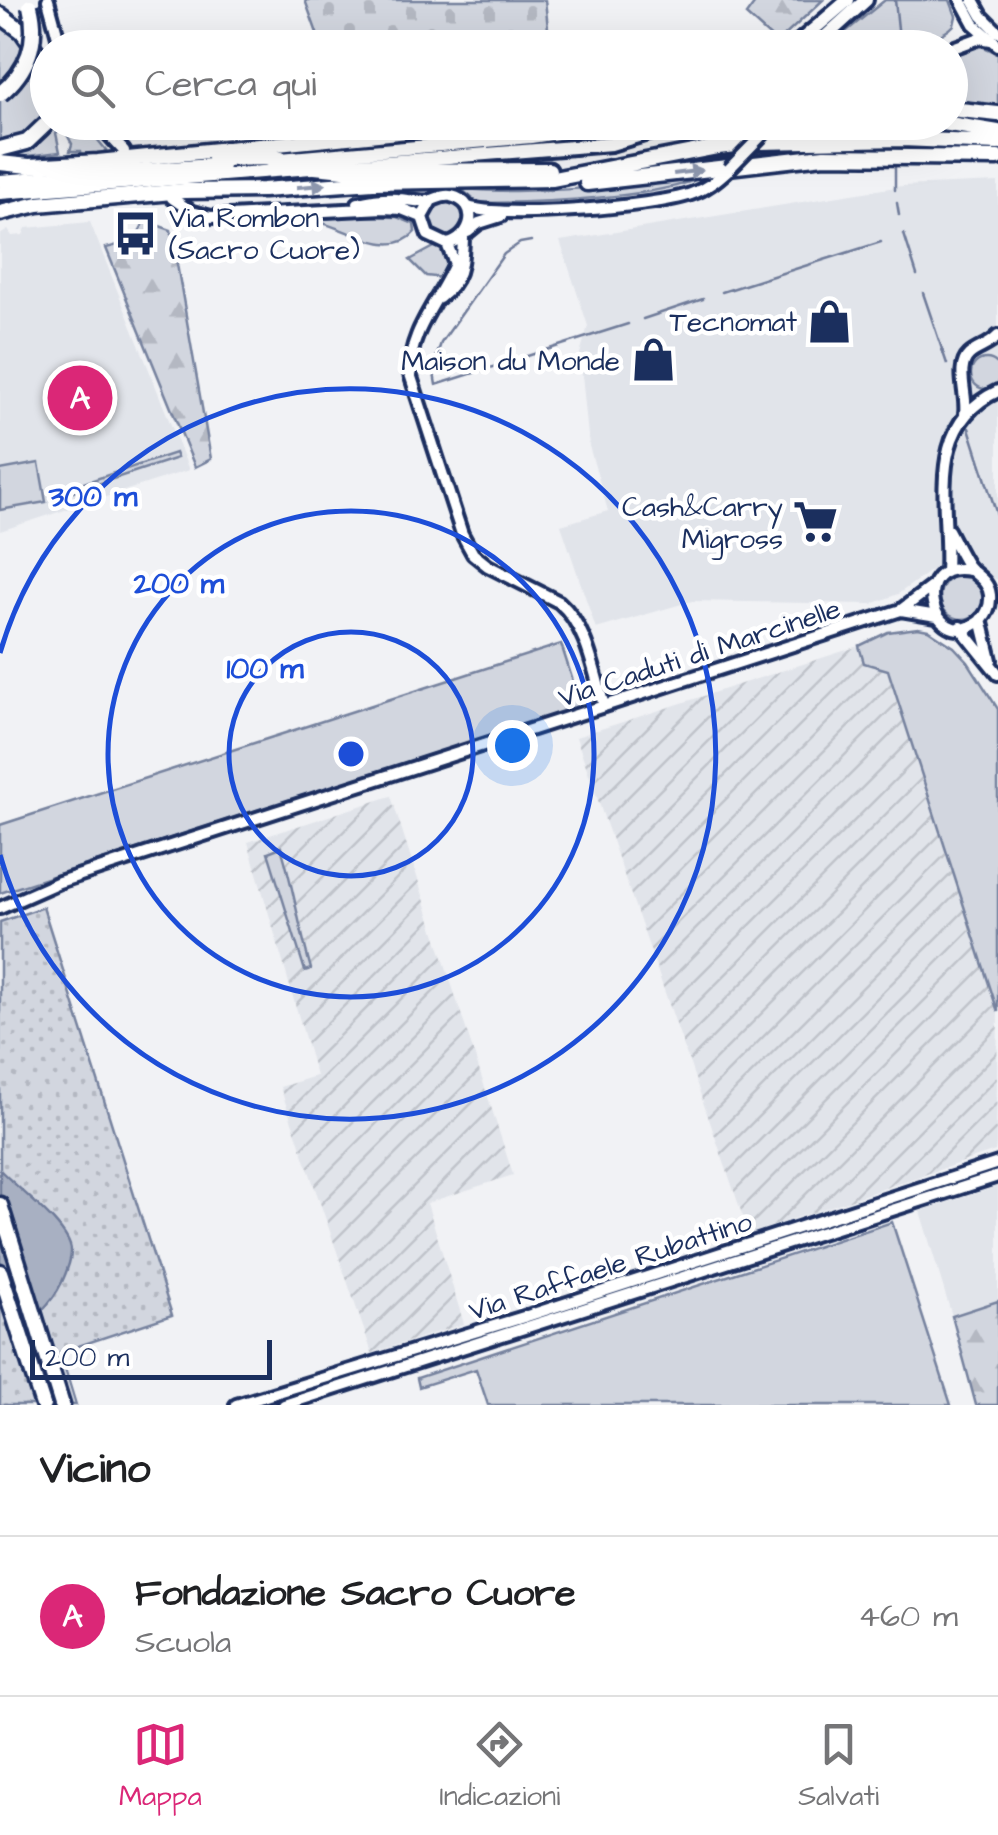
<!DOCTYPE html>
<html lang="it">
<head>
<meta charset="utf-8">
<style>
	body { margin:0; font-family:"Architects Daughter",sans-serif; background:#f2f2f2; color:#202124 }
	.scale { position:absolute; left:30px; bottom:25px; width:242px; box-sizing:border-box; padding-left:10px; border:5px solid #1b2f5e; border-top:0; font-size:28px; line-height:35px; white-space:nowrap; color:#1b2f5e; -webkit-text-stroke:8px #fff; paint-order:stroke }
	.you { position:absolute; left:512px; top:745px; width:35px; height:35px; margin:-25px; border:8px solid #fff; border-radius:50%; background:#1a73e8; box-shadow:0 0 0 15px #1a73e833 }
	.badge { display:grid; place-items:center; width:65px; height:65px; border-radius:50%; background:#db2777; color:#fff; font-size:32px; font-weight:700 }
	.pin { position:absolute; translate:-50% -50%; border:5px solid #fff; box-shadow:0 2px 10px #0006 }
	.list { margin:0; padding:0; list-style:none }
	h2 { display:flex; justify-content:space-between; align-items:center; height:130px; margin:0; padding:0 40px; font-size:42px }
	h2 small { font-size:32px; font-weight:400; color:#757577 }
	.list li { display:grid; grid-template-columns:65px 1fr auto; gap:30px; align-items:center; box-sizing:border-box; height:160px; padding:0 40px; border-top:2px solid #e0e0e0 }
	.list b { display:block; font-size:38px; white-space:nowrap }
	.list p { margin:0; font-size:32px; white-space:nowrap; color:#757577 }
	.list em { font-size:32px; font-style:normal; color:#757577 }
	.icon { flex:none; width:55px; height:55px; fill:none; stroke:currentColor; stroke-width:2; stroke-linecap:round; stroke-linejoin:round }
	.map { position:relative; flex:none; width:998px; height:1405px; overflow:hidden }
	.search { position:absolute; background:#fff; box-shadow:0 10px 40px #0002; left:30px; right:30px; top:30px; height:110px; display:flex; align-items:center; gap:25px; box-sizing:border-box; padding:0 35px; border-radius:55px; color:#757577; font-size:38px }
	.sheet { height:290px; background:#fff }
	nav { display:flex; justify-content:space-around; align-items:center; box-sizing:border-box; height:140px; border-top:2px solid #e0e0e0; background:#fff; font-size:28px; color:#757577 }
	nav a { display:grid; justify-items:center; gap:5px }
	nav .on { color:#db2777 }
	.map>svg:first-child { display:block }
	.built { fill:#e1e4ea }
	.industrial { fill:url(#industrial-furrows) }
	.grass { fill:#d2d6df; stroke:#76829e; stroke-width:2.5 }
	.forest { fill:url(#forest-firs); stroke:#76829e; stroke-width:2.5 }
	.cemetery { fill:url(#cemetery-stones); stroke:#76829e; stroke-width:2.5 }
	.park { fill:url(#park-dots); stroke:#76829e; stroke-width:2.5 }
	.water { fill:#a8b0c2; stroke:#707c9a; stroke-width:2.5 }
	.lines { fill:none; stroke-linecap:round; stroke-linejoin:round }
	.stream { stroke:#707c9a; stroke-width:2.5 }
	.minor-casing { stroke:#1b2f5e; stroke-width:18 }
	.major-casing { stroke:#1b2f5e; stroke-width:20 }
	.highway-casing { stroke:#1b2f5e; stroke-width:21 }
	.minor { stroke:#fff; stroke-width:10 }
	.major { stroke:#fff; stroke-width:12 }
	.highway { stroke:#fff; stroke-width:14 }
	.minor-bridge-casing { stroke:#1b2f5e; stroke-width:18; stroke-linecap:butt }
	.highway-bridge-casing { stroke:#1b2f5e; stroke-width:21; stroke-linecap:butt }
	.minor-bridge { stroke:#fff; stroke-width:10 }
	.highway-bridge { stroke:#fff; stroke-width:14 }
	.oneway { fill:#8d97ae }
	.ring { fill:none; stroke:#1d4ed8; stroke-width:5 }
	.labels { text-anchor:middle; stroke-width:9; stroke-linejoin:round; paint-order:stroke }
	.poi-label { font-size:28px; fill:#1b2f5e; stroke:#fff; text-anchor:end }
	.street-label { font-size:28px; fill:#1b2f5e; stroke:#fff }
	.centre { fill:#1d4ed8; stroke:#fff; stroke-width:5 }
	.ring-label { font-size:30px; text-anchor:middle; font-weight:bold; fill:#1d4ed8; stroke:#fff; stroke-width:9; stroke-linejoin:round; paint-order:stroke }
</style>
</head>
<body>
<div class="map">
<svg width="998" height="1405" viewBox="0 0 998 1405">
	<defs>
		<pattern id="industrial-furrows" width="10" height="10" patternUnits="userSpaceOnUse" patternTransform="scale(2.5)"><rect width="10" height="10" fill="#e1e4ea"/><path d="M-1 1l2-2M0 10L10 0M9 11l2-2" fill="none" stroke="#c0c4cb"/></pattern>
		<pattern id="forest-firs" width="22" height="20" patternUnits="userSpaceOnUse" patternTransform="scale(2.5)"><rect width="22" height="20" fill="#d2d6df"/><path d="M5 1l3.5 6h-7zM16 11l3.5 6h-7z" fill="#b4b8c2"/></pattern>
		<pattern id="cemetery-stones" width="16" height="16" patternUnits="userSpaceOnUse" patternTransform="scale(2.5)"><rect width="16" height="16" fill="#d2d6df"/><path d="M2 7V4a2 2 0 0 1 4 0v3zM10 15v-3a2 2 0 0 1 4 0v3z" fill="#b4b8c2"/></pattern>
		<pattern id="park-dots" width="8" height="8" patternUnits="userSpaceOnUse" patternTransform="scale(2.5)"><rect width="8" height="8" fill="#d2d6df"/><path d="M2 2h.1M6 6h.1" fill="none" stroke="#b4b8c2" stroke-width="1.8" stroke-linecap="round"/></pattern>
	</defs>
	<rect width="100%" height="100%" fill="#f1f2f5"/>
	<filter id="ink" filterUnits="userSpaceOnUse"><feTurbulence type="fractalNoise" baseFrequency=".01" numOctaves="2"/><feDisplacementMap in="SourceGraphic" scale="20" xChannelSelector="R" yChannelSelector="G"/><feConvolveMatrix kernelMatrix="1 2 1 2 8 2 1 2 1" color-interpolation-filters="sRGB"/></filter>
	<g filter="url(#ink)">
		<path class="built" d="M998 182V580L956 564 930 571 898 594 872 604 692 601 596 629 561 525 608 511 589 446 580 354 588 326 560 241 902 186Z
			M90 222 189 470 0 531V235L8 230 12 236 23 235 26 228Z
			M998 1186V1301L952 1316 920 1211Z"/>
		<path class="industrial" d="M859 646 864 663 887 670 998 1012 996 1145 995 1151 749 1234 576 737Z
			M391 796 513 1175 427 1203 464 1324 372 1353 280 1087 316 1076 248 842Z"/>
		<path class="grass" d="M885 0H950L956 16 954 25C932 50 860 48 827 47Z
			M0 24C42 52 76 133 0 140Z
			M979 45 998 53V106L951 102V53Z
			M51 123H84L106 150 101 155 82 156 81 151H70L72 144 63 127 56 133 60 152C38 154 22 159 0 157V154C25 155 36 140 51 123Z
			M895 123 907 124V130L778 133 786 123Z
			M709 173C671 199 528 203 478 203L461 189C544 195 627 186 709 173Z
			M428 220a19 19 0 1 1 38 0a19 19 0 1 1-38 0Z
			M354 216 397 217 414 224 415 232C390 262 342 224 310 220Z
			M436 246 444 249 452 263 444 278 426 276 410 260Z
			M971 374a15 15 0 1 1 30 0a15 15 0 1 1-30 0Z
			M175 453 177 458 52 499 50 494Z
			M39 463 46 502 0 510V470Z
			M940 597a22 22 0 1 1 44 0a22 22 0 1 1-44 0Z
			M918 628 928 630 954 647 968 662 998 709V1012L888 670 864 663 859 646 888 632Z
			M561 644 581 706 0 893V825Z
			M281 847C294 889 299 928 311 969L305 971 268 852Z
			M998 1167V1171L268 1405H255Z
			M892 1222 951 1405H488L476 1369 419 1387 417 1378Z"/>
		<path class="forest" d="M757 0H823L777 43 746 15Z
			M145 221 171 230 211 459 195 467 106 248 134 241Z
			M998 1301V1405H976L952 1316Z"/>
		<path class="cemetery" d="M305 0H545L550 47H322Z"/>
		<path class="park" d="M43 907 172 1315 60 1352 76 1405H0V922Z"/>
		<path class="water" d="M0 1170C17 1188 72 1229 71 1252 71 1262 66 1273 62 1282 51 1305 35 1320 12 1329L0 1293Z"/>
		<g class="lines">
			<path class="stream" d="M895 0 900 48
				M895 190V164
				M897 203 899 215
				M904 234 917 275
				M531 241 520 243 504 254 441 343 433 367 436 385 628 324
				M722 292 881 242
				M923 293 947 364
				M643 319 703 299
				M969 428 998 518"/>
			<defs>
				<path id="minor" d="M48 0 61 48
					M961 0 974 24 998 45
					M973 0 982 16 998 32
					M950 49 980 38 991 40
					M97 122 124 151
					M172 198 192 212 211 217 383 208 402 209 422 217
					M358 203C371 200 384 198 397 199 407 199 419 203 429 201 437 199 443 194 451 196 482 203 472 239 447 244L428 235 422 217 431 201
					M468 207C503 219 654 207 691 194 706 189 717 180 729 169
					M468 232 479 223 501 216
					M447 244 455 264C439 301 408 332 410 374L462 534 473 554 488 566 559 602C587 626 594 672 604 706
					M439 298C462 280 462 265 463 238
					M965 414C968 396 955 368 969 355 978 347 989 346 998 336
					M948 530C954 541 960 554 967 565 975 576 988 579 990 595 991 606 986 617 977 623 932 653 907 558 970 570
					M946 572C950 508 923 426 998 391
					M901 610 937 616
					M981 619 991 660
					M960 627 998 674
					M0 908 59 882 901 610 934 585
					M236 1405 527 1316 998 1163
					M284 1405 998 1176"/>
				<path id="major" d="M792 48 848 0
					M813 48 866 0
					M269 160 531 137 629 122
					M0 181 224 164
					M0 193 611 144 685 122"/>
				<path id="highway" d="M0 15 22 31 48 68
					M950 109 998 114
					M937 122 998 132
					M0 149 27 142 48 122
					M214 159 279 158
					M0 163 29 166 98 162 498 122
					M315 167 353 171 549 170
					M587 183 824 156 998 158
					M0 213 38 204 184 191 263 190 373 182 553 179 718 147 760 142 902 139 998 143
					M0 1205 62 1405
					M0 1272 43 1405"/>
			</defs>
			<use href="#minor" class="minor-casing"/>
			<use href="#major" class="major-casing"/>
			<use href="#highway" class="highway-casing"/>
			<use href="#minor" class="minor"/>
			<use href="#major" class="major"/>
			<use href="#highway" class="highway"/>
			<defs>
				<path id="minor-bridge" d="M729 169 768 129"/>
				<path id="highway-bridge" d="M0 94C28 71 39 41 30 6"/>
			</defs>
			<use href="#minor-bridge" class="minor-bridge-casing"/>
			<use href="#highway-bridge" class="highway-bridge-casing"/>
			<use href="#minor-bridge" class="minor-bridge"/>
			<use href="#highway-bridge" class="highway-bridge"/>
		</g>
		<defs><path id="oneway-solid" d="M-6-.8H1V-3.2L6.5 0L1 3.2V.8H-6Z" transform="scale(2.5)"/></defs>
		<g class="oneway">
			<use href="#oneway-solid" transform="translate(688 172) rotate(-8)"/>
			<use href="#oneway-solid" transform="translate(311 186) rotate(-5)"/>
		</g>
	</g>
	<g class="ring">
		<circle cx="351" cy="754" r="122"/>
		<circle cx="351" cy="754" r="243"/>
		<path d="M0 653A365 365 0 1 1 0 855"/>
	</g>
	<defs>
		<symbol id="bus-bare" viewBox="-9 -9 18 18"><path d="M-5-6H5V4H4V6H2V4H-2V6H-4V4H-5ZM-3.5-4V0h7V-4ZM-3.5 1.2v1.5H-2V1.2ZM2 1.2v1.5H3.5V1.2Z" fill="#1b2f5e" stroke="#fff" stroke-width="2.5" paint-order="stroke"/></symbol>
		<symbol id="shop-bare" viewBox="-9 -9 18 18"><path d="M-5-2.5h2.3a2.7 3.5 0 0 1 5.4 0H5L5.5 6h-11ZM-1.5-2.5h3a1.5 2.3 0 0 0-3 0Z" fill="#1b2f5e" stroke="#fff" stroke-width="2.5" paint-order="stroke"/></symbol>
		<symbol id="supermarket-bare" viewBox="-9 -9 18 18"><path d="M-6-5.5h2.5l.6 2H6L4.5 2H-2.5L-4.4-4H-6ZM-1.5 3.2a1.3 1.3 0 1 0 .1 0ZM3 3.2a1.3 1.3 0 1 0 .1 0Z" fill="#1b2f5e" stroke="#fff" stroke-width="2.5" paint-order="stroke"/></symbol>
	</defs>
	<g fill-rule="evenodd">
		<use href="#bus-bare" x="104" y="202" width="63" height="63"/>
		<use href="#shop-bare" x="798" y="290" width="63" height="63"/>
		<use href="#shop-bare" x="622" y="328" width="63" height="63"/>
		<use href="#supermarket-bare" x="784" y="490" width="63" height="63"/>
	</g>
	<g class="labels">
		<g class="poi-label">
			<text x="169" y="227" text-anchor="start">Via Rombon<tspan x="169" dy="32">(Sacro Cuore)</tspan></text>
			<text x="797" y="331">Tecnomat</text>
			<text x="620" y="370">Maison du Monde</text>
			<text x="783" y="516">Cash&amp;Carry<tspan x="783" dy="32">Migross</tspan></text>
		</g>
		<g class="street-label">
			<text transform="translate(699 652) rotate(-18)" y="10">Via Caduti di Marcinelle</text>
			<text transform="translate(610 1265) rotate(-18)" y="10">Via Raffaele Rubattino</text>
		</g>
	</g>
	<circle cx="351" cy="754" r="15" class="centre"/>
	<g class="ring-label">
		<text x="93" y="506">300 m</text>
		<text x="179" y="593">200 m</text>
		<text x="265" y="678">100 m</text>
	</g>
</svg>
<div class="scale">200 m</div>
<div class="you"></div>
<div class="pin badge" style="left:80px;top:398px">A</div>
<div class="search"><svg class="icon" aria-label="search" viewBox="0 0 24 24"><circle cx="10" cy="10" r="6"/><path d="M15 15l6 6"/></svg>Cerca qui</div>
</div>
<section class="sheet">
<h2>Vicino<small></small></h2>
<ul class="list">
<li><span class="badge">A</span><div><b>Fondazione Sacro Cuore</b><p>Scuola</p></div><em>460 m</em></li>
</ul>
</section>
<nav>
<a class="on"><svg class="icon" aria-label="map" viewBox="0 0 24 24"><path d="M3 6l6-2 6 2 6-2v14l-6 2-6-2-6 2zM9 4v14M15 6v14"/></svg>Mappa</a>
<a><svg class="icon" aria-label="directions" viewBox="0 0 24 24"><path d="M12 3l9 9-9 9-9-9zM9 14v-3h6M13 9l2 2-2 2"/></svg>Indicazioni</a>
<a><svg class="icon" aria-label="saved" viewBox="0 0 24 24"><path d="M7 4h10v16l-5-4-5 4z"/></svg>Salvati</a>
</nav>
</body>
</html>
